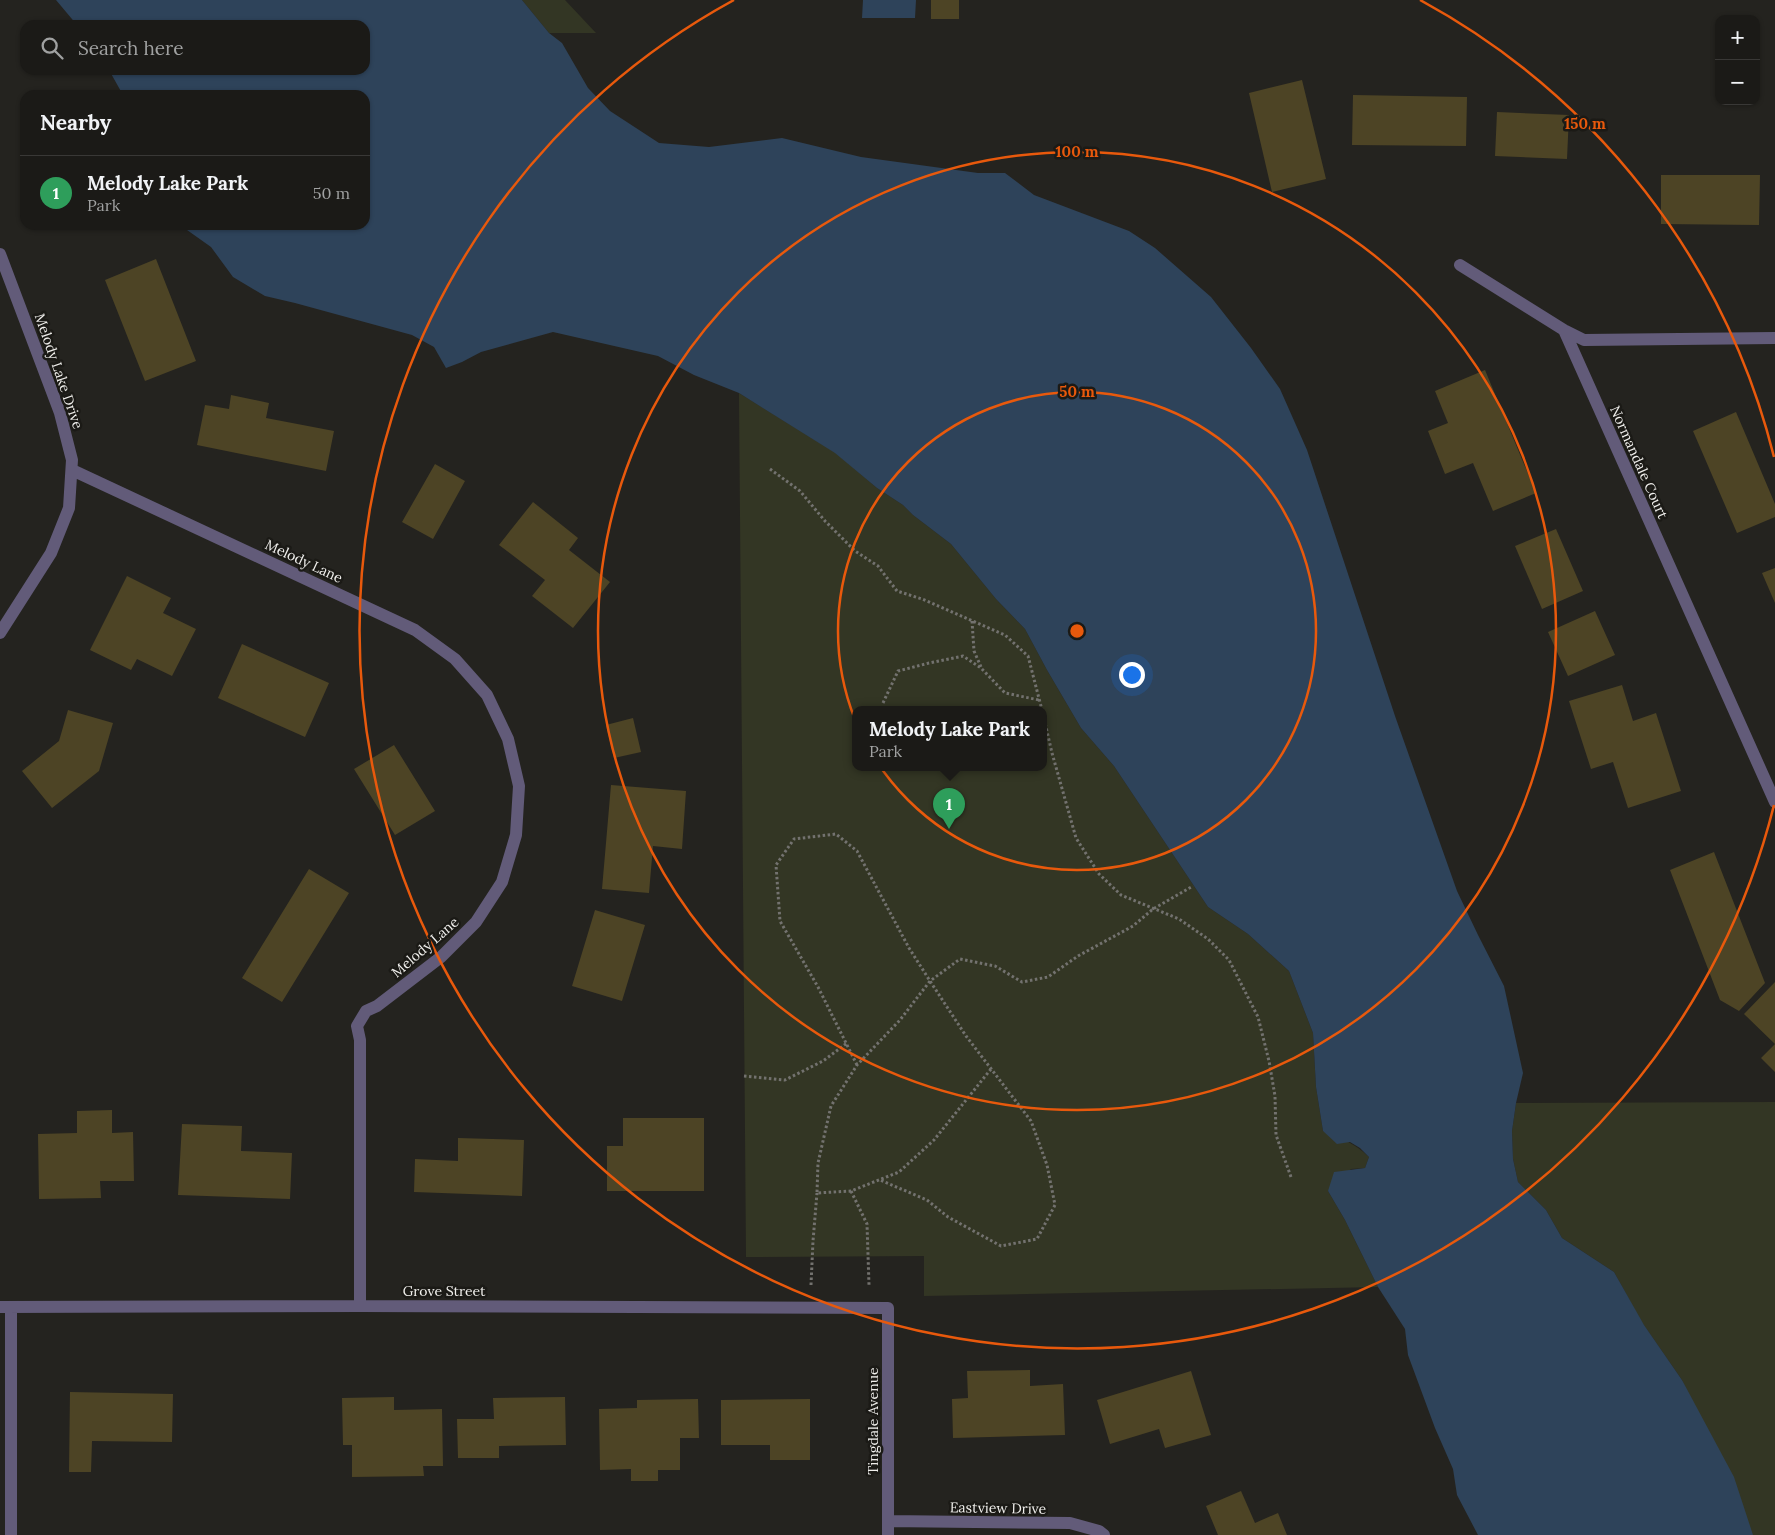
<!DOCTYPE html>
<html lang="en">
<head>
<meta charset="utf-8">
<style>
	body { margin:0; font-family:Lora,serif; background:#242320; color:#f1f3f6 }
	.controls { position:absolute; right:15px; top:15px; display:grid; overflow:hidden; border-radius:10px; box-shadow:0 1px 4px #0004 }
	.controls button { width:45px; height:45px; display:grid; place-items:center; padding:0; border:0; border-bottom:1px solid #393836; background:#1b1a17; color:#f1f3f6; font:25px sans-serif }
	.you { position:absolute; left:1131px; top:674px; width:18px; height:18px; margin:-12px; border:4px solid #fff; border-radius:50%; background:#1a73e8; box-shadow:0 0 0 8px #1a73e833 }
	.badge { display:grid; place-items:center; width:32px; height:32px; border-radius:50%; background:#54d396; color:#fff; font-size:16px; font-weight:700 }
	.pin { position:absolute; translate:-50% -41px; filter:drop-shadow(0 1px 2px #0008) }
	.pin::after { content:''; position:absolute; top:26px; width:18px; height:15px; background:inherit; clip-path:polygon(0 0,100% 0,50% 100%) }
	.popup { position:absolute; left:852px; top:706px; width:195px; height:65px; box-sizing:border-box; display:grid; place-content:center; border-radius:10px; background:#1b1a17; filter:drop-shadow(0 1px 4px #0005); font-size:16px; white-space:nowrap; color:#a0a1a1 }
	.popup b { font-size:19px; color:#f1f3f6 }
	.popup::after { content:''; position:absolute; left:50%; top:100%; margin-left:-10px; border:10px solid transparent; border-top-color:#1b1a17 }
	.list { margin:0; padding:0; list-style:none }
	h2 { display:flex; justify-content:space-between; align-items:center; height:65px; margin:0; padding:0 20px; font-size:21px }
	h2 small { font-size:16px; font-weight:400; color:#a0a1a1 }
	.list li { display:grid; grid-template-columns:32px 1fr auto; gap:15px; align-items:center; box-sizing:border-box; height:75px; padding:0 20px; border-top:1px solid #393836 }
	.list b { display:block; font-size:19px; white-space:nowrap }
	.list p { margin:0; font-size:16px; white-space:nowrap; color:#a0a1a1 }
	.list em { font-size:16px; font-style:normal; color:#a0a1a1 }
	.icon { flex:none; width:28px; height:28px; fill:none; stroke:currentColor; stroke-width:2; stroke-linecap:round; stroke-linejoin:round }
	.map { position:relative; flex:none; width:1775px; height:1535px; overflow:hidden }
	.search { position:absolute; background:#1b1a17; box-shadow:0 1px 4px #0004; left:20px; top:20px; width:350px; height:55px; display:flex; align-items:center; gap:12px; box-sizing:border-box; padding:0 18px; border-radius:15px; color:#a0a1a1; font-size:19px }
	.panel { position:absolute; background:#1b1a17; box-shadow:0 1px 4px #0004; left:20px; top:90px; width:350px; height:140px; border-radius:15px }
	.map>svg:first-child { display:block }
	.green { fill:#333624; fill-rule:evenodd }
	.water { fill:#2e435a }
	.building { fill:#4d4425 }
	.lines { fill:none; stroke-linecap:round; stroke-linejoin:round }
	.path { stroke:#73726f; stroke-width:3; stroke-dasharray:2.5 2.5; stroke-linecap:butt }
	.minor { stroke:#625b79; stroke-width:12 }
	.ring { fill:none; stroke:#e8590c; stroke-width:2.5 }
	.labels { text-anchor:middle; stroke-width:5; stroke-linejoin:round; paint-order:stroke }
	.street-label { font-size:14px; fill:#f1f0ed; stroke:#1b1a16 }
	.centre { fill:#e8590c; stroke:#1b1a16; stroke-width:2.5 }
	.ring-label { font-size:15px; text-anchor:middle; font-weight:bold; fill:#e8590c; stroke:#1b1a16; stroke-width:5; stroke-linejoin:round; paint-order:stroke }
</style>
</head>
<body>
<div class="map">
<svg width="1775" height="1535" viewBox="0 0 1775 1535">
	<rect width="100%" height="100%" fill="#24231f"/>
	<path class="green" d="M522 0H565L596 33H549Z
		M739 393 836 453 877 488 903 505 913 515 951 544 996 599 1025 629 1047 670 1081 728 1114 766 1208 907 1248 934 1289 971 1313 1033 1316 1087 1323 1131C1341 1138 1356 1144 1369 1157L1365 1168 1351 1169 1328 1191 1345 1220 1378 1287 924 1296V1256L746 1257ZM855 710H1043V768H855Z
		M1775 1102V1535H1752L1682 1380 1641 1321 1614 1272 1562 1238 1546 1210 1518 1182 1513 1159 1512 1131 1516 1103Z"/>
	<path class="water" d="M56 0H522L549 33 562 43 588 88 610 111 659 143 709 147 782 138 861 157 978 173H1005L1034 195 1129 231 1155 248 1211 297 1251 348 1280 389 1307 450 1395 716 1457 891 1478 935 1504 986 1523 1073 1516 1103 1512 1131 1513 1159 1518 1182 1546 1210 1562 1238 1614 1272 1644 1325 1682 1380 1734 1477 1753 1535H1478L1457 1495 1453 1469 1435 1428 1408 1355 1405 1329 1378 1287 1345 1220 1328 1191 1334 1172 1365 1168 1369 1157 1360 1148 1350 1142 1337 1144 1323 1131 1316 1087 1313 1033 1289 971 1248 934 1208 907 1114 766 1081 728 1047 670 1025 629 996 599 951 544 913 515 903 505 877 488 835 453 739 393 694 375 658 356 553 332 481 352 462 362 446 368 434 347 412 335 295 303 265 296 233 277 211 247 180 225H365V95H123L109 70H365V25H77Z
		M863 0H916L915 18H862Z"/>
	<path class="building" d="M931 0H959V19H931Z
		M1302 80 1326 179 1272 192 1249 93Z
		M1353 95 1467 97 1466 146 1352 145Z
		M1497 112 1569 115 1567 159 1495 156Z
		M1661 175H1760L1759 225 1661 224Z
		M156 259 196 361 145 381 105 280Z
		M1485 370 1536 493 1493 511 1473 463 1445 474 1428 431 1448 423 1435 391Z
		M231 395 269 403 266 418 334 431 326 471 197 445 205 405 229 409Z
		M1736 412 1775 504V517L1737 533 1693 431Z
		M435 464 465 481 433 539 402 522Z
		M533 502 578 538 569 550 610 582 573 628 532 596 545 580 499 545Z
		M1556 529 1583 591 1542 609 1515 546Z
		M1775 568V603L1762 573Z
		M127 576 171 598 163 613 196 629 172 676 137 659 131 670 90 650Z
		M1595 611 1615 655 1568 676 1548 632Z
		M242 644 329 683 305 737 218 698Z
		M1622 685 1633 721 1656 713 1681 791 1628 808 1613 762 1591 769 1569 701Z
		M68 710 113 723 99 771 52 808 22 771 59 741Z
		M633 718 641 752 614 758 606 725Z
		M394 745 435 811 395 835 354 769Z
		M611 785 686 791 682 849 653 846 649 893 602 889Z
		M1714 852 1765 983 1739 1011 1720 1000 1670 870Z
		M309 869 349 893 282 1002 242 978Z
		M595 910 645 925 622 1001 572 986Z
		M1775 982V1044L1744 1014Z
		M1775 1044V1072L1761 1058Z
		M112 1110V1133L133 1132 134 1181H100L101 1198 39 1199 38 1134 77 1133V1111Z
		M623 1118H704V1191H607V1146H623Z
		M182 1124 242 1126 241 1151 292 1153 290 1199 178 1195Z
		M458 1138 524 1140 522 1196 414 1192 415 1159 458 1161Z
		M1030 1370V1386L1063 1384 1065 1435 953 1438 952 1399 968 1398 967 1371Z
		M1191 1371 1211 1435 1165 1448 1159 1429 1110 1444 1097 1400Z
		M70 1392 173 1394 172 1442 92 1441 91 1472H69Z
		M394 1397V1410L442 1409 443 1466H423L424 1476 352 1477V1445H343L342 1398Z
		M565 1397 566 1445 499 1446V1458H458L457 1419H494L493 1398Z
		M698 1399 699 1438H680V1470H658V1481H631V1469L600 1470 599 1409 637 1408V1400Z
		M810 1399V1460H770V1445H721V1400Z
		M1241 1491 1255 1523 1278 1513 1287 1535H1218L1206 1506Z"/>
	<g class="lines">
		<path class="path" d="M770 469 800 491 825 521 855 551 878 566 897 591 922 599 1005 635 1028 656 1042 710
			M972 621 974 651 981 667
			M883 703 898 671 929 663 963 656 981 668 1005 693 1039 700
			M1043 714 1052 753 1076 838 1099 874 1121 895 1179 919 1208 939 1229 960 1258 1017 1269 1061 1275 1096 1276 1135 1291 1177
			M857 1065 818 987 780 921 776 865 794 839 836 834 857 851 909 948 930 981 966 1036 1031 1121 1047 1165 1055 1205 1037 1239 1001 1246 948 1217 927 1200 880 1180
			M991 1069 934 1140 899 1172 851 1191 817 1193 818 1163 831 1106 857 1065 900 1020 930 981 960 959 995 966 1022 982 1048 977 1078 956 1133 926 1153 909 1193 886
			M744 1076 785 1080 823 1061 847 1043
			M851 1191 867 1224 869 1285
			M811 1285 813 1241 817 1193"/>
		<path class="minor" d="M0 254 60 413 72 460 69 508 51 553 0 633
			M1460 265 1564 330 1584 340 1775 338
			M1564 330 1775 802
			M72 470 415 630 455 659 487 695 508 739 519 786 516 835 502 882 476 922 441 957 377 1006 366 1011 357 1026 360 1040V1306
			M0 1307 360 1306 888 1308V1535
			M11 1307V1535
			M888 1521 1070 1523 1099 1531 1104 1535"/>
	</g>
	<g class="ring">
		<circle cx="1077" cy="631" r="239"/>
		<circle cx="1077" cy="631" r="479"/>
		<path d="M1774 805A718 718 0 1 1 734 0M1420 0A718 718 0 0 1 1774 457"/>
	</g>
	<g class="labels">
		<g class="street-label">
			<text transform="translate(59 371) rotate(71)" y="5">Melody Lake Drive</text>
			<text transform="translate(1639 462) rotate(66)" y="5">Normandale Court</text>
			<text transform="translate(304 561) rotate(25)" y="5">Melody Lane</text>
			<text transform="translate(425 947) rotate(-41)" y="5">Melody Lane</text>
			<text x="444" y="1296">Grove Street</text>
			<text transform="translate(873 1421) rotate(-90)" y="5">Tingdale Avenue</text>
			<text transform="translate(998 1508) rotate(1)" y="5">Eastview Drive</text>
		</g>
	</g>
	<circle cx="1077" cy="631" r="8" class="centre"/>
	<g class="ring-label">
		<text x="1585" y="129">150 m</text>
		<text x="1077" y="157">100 m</text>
		<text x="1077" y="397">50 m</text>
	</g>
</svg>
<div class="controls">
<button>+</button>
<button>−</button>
</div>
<div class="you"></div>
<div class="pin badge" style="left:949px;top:829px;background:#2e9e5b">1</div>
<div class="popup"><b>Melody Lake Park</b>Park</div>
<div class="search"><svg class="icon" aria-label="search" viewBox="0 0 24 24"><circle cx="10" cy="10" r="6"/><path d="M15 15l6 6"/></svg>Search here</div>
<section class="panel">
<h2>Nearby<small></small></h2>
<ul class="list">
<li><span class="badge" style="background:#2e9e5b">1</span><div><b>Melody Lake Park</b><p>Park</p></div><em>50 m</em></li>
</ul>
</section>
</div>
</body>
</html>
